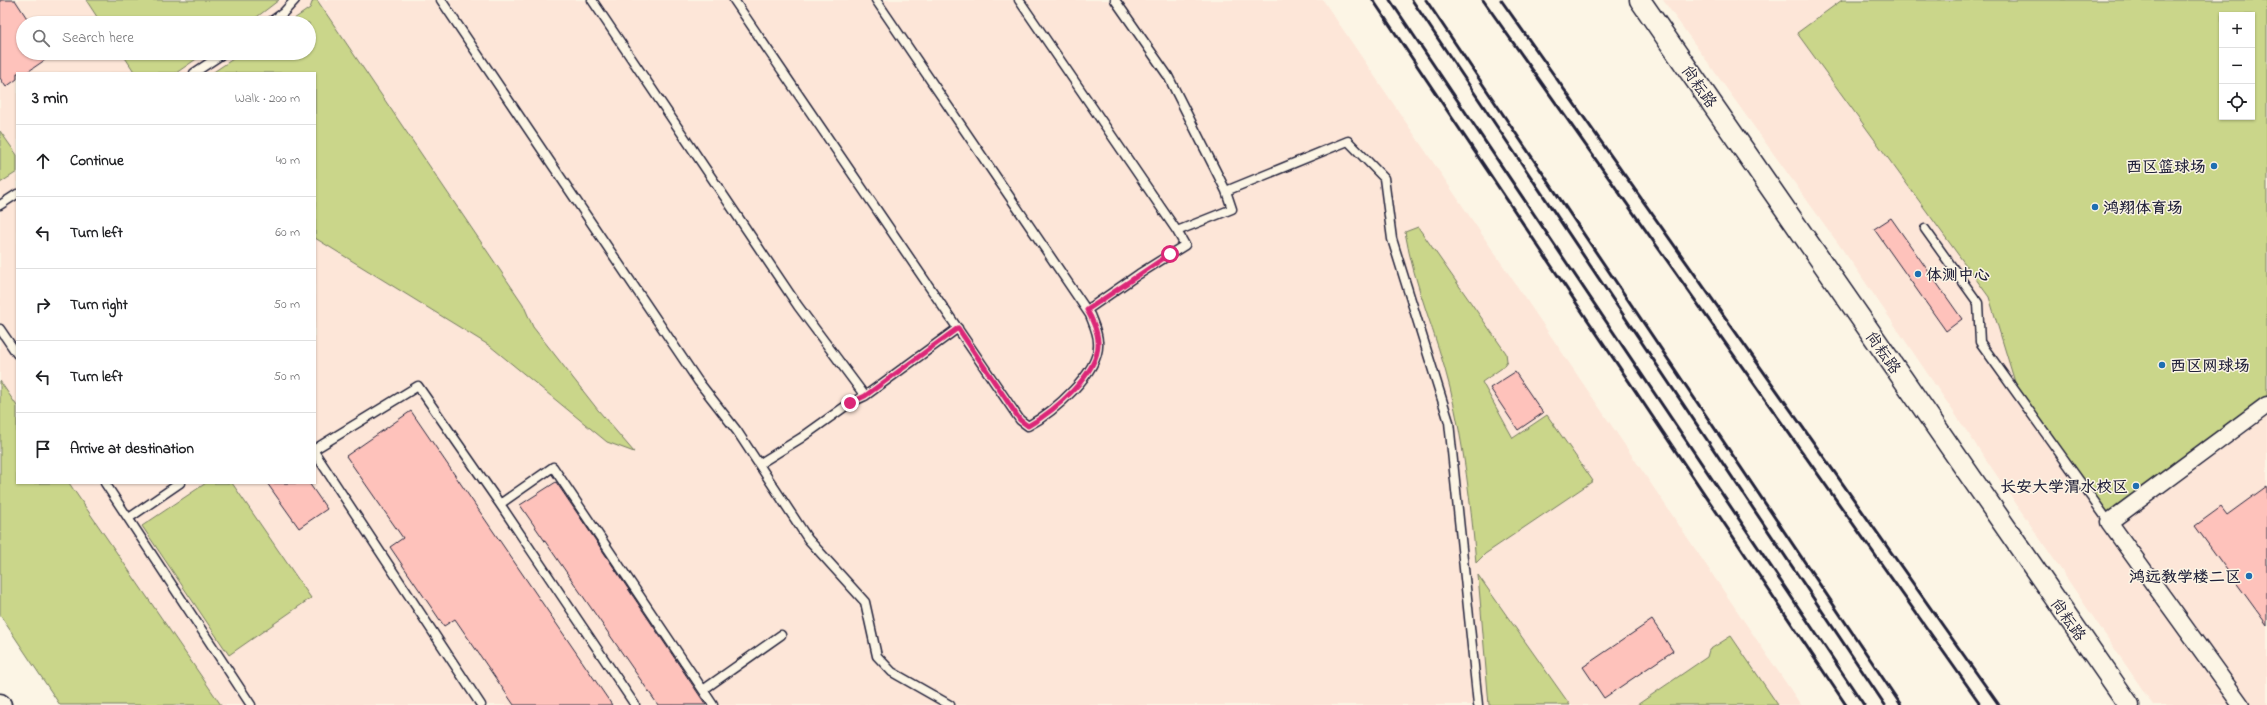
<!DOCTYPE html>
<html lang="en">
<head>
<meta charset="utf-8">
<style>
	body { margin:0; font-family:"Indie Flower","LXGW WenKai TC",sans-serif; background:#f2f2f2; color:#202124 }
	.controls { position:absolute; right:12px; top:12px; display:grid; overflow:hidden; border-radius:0px; box-shadow:0 1px 3px #0004 }
	.controls button { width:36px; height:36px; display:grid; place-items:center; padding:0; border:0; border-bottom:1px solid #e0e0e0; background:#fff; color:#202124; font:20px sans-serif }
	.stop { position:absolute; width:12px; height:12px; margin:-9px; border:3px solid #db2777; border-radius:50%; background:#fff }
	.stop.end { background:#db2777; border-color:#fff; box-shadow:0 1px 4px #0008 }
	.list { margin:0; padding:0; list-style:none }
	h2 { display:flex; justify-content:space-between; align-items:center; height:52px; margin:0; padding:0 16px; font-size:17px }
	h2 small { font-size:13px; font-weight:400; color:#757577 }
	.list li { display:grid; grid-template-columns:26px 1fr auto; gap:12px; align-items:center; box-sizing:border-box; height:72px; padding:0 16px; border-top:1px solid #e0e0e0 }
	.list b { display:block; font-size:15px; white-space:nowrap }
	.list em { font-size:13px; font-style:normal; color:#757577 }
	.icon { flex:none; width:22px; height:22px; fill:none; stroke:currentColor; stroke-width:2; stroke-linecap:round; stroke-linejoin:round }
	.map { position:relative; flex:none; width:2267px; height:705px; overflow:hidden }
	.search { position:absolute; background:#fff; box-shadow:0 1px 3px #0004; left:16px; top:16px; width:300px; height:44px; display:flex; align-items:center; gap:10px; box-sizing:border-box; padding:0 14px; border-radius:22px; color:#757577; font-size:15px }
	.panel { position:absolute; background:#fff; box-shadow:0 1px 3px #0004; left:16px; top:72px; width:300px; height:412px; border-radius:0px }
	.map>svg:first-child { display:block }
	.built { fill:#fde6d8; fill-rule:evenodd }
	.green { fill:#cad68a; stroke:#767c62; fill-rule:evenodd }
	.building { fill:#fec2bb; stroke:#22223b }
	.lines { fill:none; stroke-linecap:round; stroke-linejoin:round }
	.service-casing { stroke:#22223b; stroke-width:11 }
	.minor-casing { stroke:#22223b; stroke-width:19 }
	.tertiary-casing { stroke:#22223b; stroke-width:23 }
	.service { stroke:#fcf5e5; stroke-width:8 }
	.minor { stroke:#fcf5e5; stroke-width:16 }
	.tertiary { stroke:#fcf5e5; stroke-width:20 }
	.rail { stroke:#22223b; stroke-width:3 }
	.route { stroke:#db2777; stroke-width:5 }
	.poi-dot { fill:#1f6fb2; stroke:#fcf5e5; stroke-width:1.5 }
	.labels { text-anchor:middle; stroke-width:3; stroke-linejoin:round; paint-order:stroke }
	.street-label { font-size:16px; fill:#22223b; stroke:#fcf5e5 }
	.poi-label { font-size:16px; font-weight:bold; fill:#22223b; stroke:#fcf5e5; text-anchor:end }
</style>
</head>
<body>
<div class="map">
<svg width="2267" height="705" viewBox="0 0 2267 705">
	<rect width="100%" height="100%" fill="#fcf5e5"/>
	<filter id="ink" filterUnits="userSpaceOnUse"><feTurbulence type="fractalNoise" baseFrequency=".025" numOctaves="2"/><feDisplacementMap in="SourceGraphic" scale="8" xChannelSelector="R" yChannelSelector="G"/><feConvolveMatrix kernelMatrix="1 2 1 2 8 2 1 2 1" color-interpolation-filters="sRGB"/></filter>
	<g filter="url(#ink)">
		<path class="built" d="M0 0H1323L1801 705H212L61 483H315V73H17V419L0 394ZM23 23H309V53H23Z
			M1663 0H2267V705H2153L1855 267ZM2222 15H2252V117H2222Z"/>
		<path class="green" d="M86 0H279L249 23H101Z
			M313 0H317L523 304 533 327 598 410 634 452 607 442 490 346 315 238V73H212L242 53H309V23H288L310 8Z
			M1842 0H2267V398L2107 516 2018 392 1989 297 1797 33ZM2222 15H2252V117H2222Z
			M122 53H205L176 73H135Z
			M0 131 17 155V172L0 183Z
			M1418 227 1506 353 1507 361 1502 368 1482 382 1513 438 1547 415 1593 481 1485 554 1476 563C1471 504 1464 445 1450 388 1437 335 1414 286 1405 232Z
			M0 381 17 406V483H69L221 705H60L0 615Z
			M206 483H232L311 598 229 655 142 526Z
			M1478 575 1570 705H1489Z
			M1731 636 1778 705H1637L1707 657 1709 650Z"/>
		<path class="building" d="M0 0H15L30 23H23V53H55L26 73H17V79L6 87 0 78Z
			M1891 218 1962 319 1946 331 1874 229Z
			M1515 372 1543 413 1518 430 1490 388Z
			M411 411 612 705H514L455 619 444 626 390 547 403 538 346 456Z
			M556 482 590 532 706 705H658L520 505Z
			M267 483H309L327 509 299 528Z
			M2267 486V625L2195 526 2221 507 2227 515Z
			M1652 620 1673 651 1604 698 1583 667Z"/>
		<g class="lines">
			<defs>
				<path id="service" d="M441 0 698 381 737 431 808 539 865 602 877 656 892 672 950 705
					M592 0 798 306 865 396 958 328
					M734 0 1020 420 1028 426C1052 413 1101 372 1098 342 1098 333 1093 323 1090 315L876 0
					M1019 0 1177 231 1232 209 1226 191 1168 76 1115 0
					M269 23 283 13 295 0
					M194 73 224 53
					M1226 191 1348 141 1384 178 1392 239 1449 422 1478 705
					M0 205 17 194
					M1925 229 1978 303 1980 342 2109 522
					M1087 310 1139 274 1185 245 1177 231
					M0 329 17 354
					M315 449 418 386 500 504 635 705
					M315 453 481 705
					M759 464 801 438 850 403 865 396
					M105 483 251 705
					M500 504 553 467 703 690
					M129 518 180 483
					M713 705 703 690 781 635"/>
				<path id="minor" d="M2241 705 2109 522 2267 405"/>
				<path id="tertiary" d="M1640 0 2129 705
					M0 704 1 705"/>
			</defs>
			<use href="#service" class="service-casing"/>
			<use href="#minor" class="minor-casing"/>
			<use href="#tertiary" class="tertiary-casing"/>
			<use href="#service" class="service"/>
			<use href="#minor" class="minor"/>
			<use href="#tertiary" class="tertiary"/>
			<path class="rail" d="M1373 0 1846 705
				M1390 0 1864 705
				M1412 0 1885 705
				M1426 0 1901 705
				M1483 0 1981 705
				M1501 0 1999 705"/>
		</g>
	</g>
	<g class="lines" filter="url(#ink)">
		<path class="route" d="M850 403 865 396 958 328 1020 420 1028 426C1053 412 1100 373 1098 342 1098 333 1092 318 1087 310L1170 254"/>
	</g>
	<g class="poi-dot">
		<circle cx="2214" cy="166" r="4"/>
		<circle cx="2095" cy="207" r="4"/>
		<circle cx="1918" cy="274" r="4"/>
		<circle cx="2162" cy="365" r="4"/>
		<circle cx="2136" cy="486" r="4"/>
		<circle cx="2249" cy="576" r="4"/>
	</g>
	<g class="labels">
		<g class="street-label">
			<text transform="translate(1700 86) rotate(55)" y="6">尚耘路</text>
			<text transform="translate(1884 352) rotate(55)" y="6">尚耘路</text>
			<text transform="translate(2069 619) rotate(55)" y="6">尚耘路</text>
		</g>
		<g class="poi-label">
			<text x="2206" y="172">西区篮球场</text>
			<text x="2103" y="213" text-anchor="start">鸿翔体育场</text>
			<text x="1926" y="280" text-anchor="start">体测中心</text>
			<text x="2170" y="371" text-anchor="start">西区网球场</text>
			<text x="2128" y="492">长安大学渭水校区</text>
			<text x="2241" y="582">鸿远教学楼二区</text>
		</g>
	</g>
</svg>
<div class="controls">
<button>+</button>
<button>−</button>
<button><svg class="icon" aria-label="locate" viewBox="0 0 24 24"><circle cx="12" cy="12" r="6"/><path d="M12 2v4M12 18v4M2 12h4M18 12h4"/></svg></button>
</div>
<div class="stop" style="left:1170px;top:254px"></div>
<div class="stop end" style="left:850px;top:403px"></div>
<div class="search"><svg class="icon" aria-label="search" viewBox="0 0 24 24"><circle cx="10" cy="10" r="6"/><path d="M15 15l6 6"/></svg>Search here</div>
<section class="panel">
<h2>3 min<small>Walk · 200 m</small></h2>
<ul class="list">
<li><svg class="icon" aria-label="ahead" viewBox="0 0 24 24"><path d="M12 20V5M6 11l6-6 6 6"/></svg><div><b>Continue</b></div><em>40 m</em></li>
<li><svg class="icon" aria-label="left" viewBox="0 0 24 24"><path d="M17 20v-9H6M10 6l-5 5 5 5"/></svg><div><b>Turn left</b></div><em>60 m</em></li>
<li><svg class="icon" aria-label="right" viewBox="0 0 24 24"><path d="M7 20v-9h11M14 6l5 5-5 5"/></svg><div><b>Turn right</b></div><em>50 m</em></li>
<li><svg class="icon" aria-label="left" viewBox="0 0 24 24"><path d="M17 20v-9H6M10 6l-5 5 5 5"/></svg><div><b>Turn left</b></div><em>50 m</em></li>
<li><svg class="icon" aria-label="arrive" viewBox="0 0 24 24"><path d="M6 21V4h12l-3 4 3 4H6"/></svg><div><b>Arrive at destination</b></div></li>
</ul>
</section>
</div>
</body>
</html>
